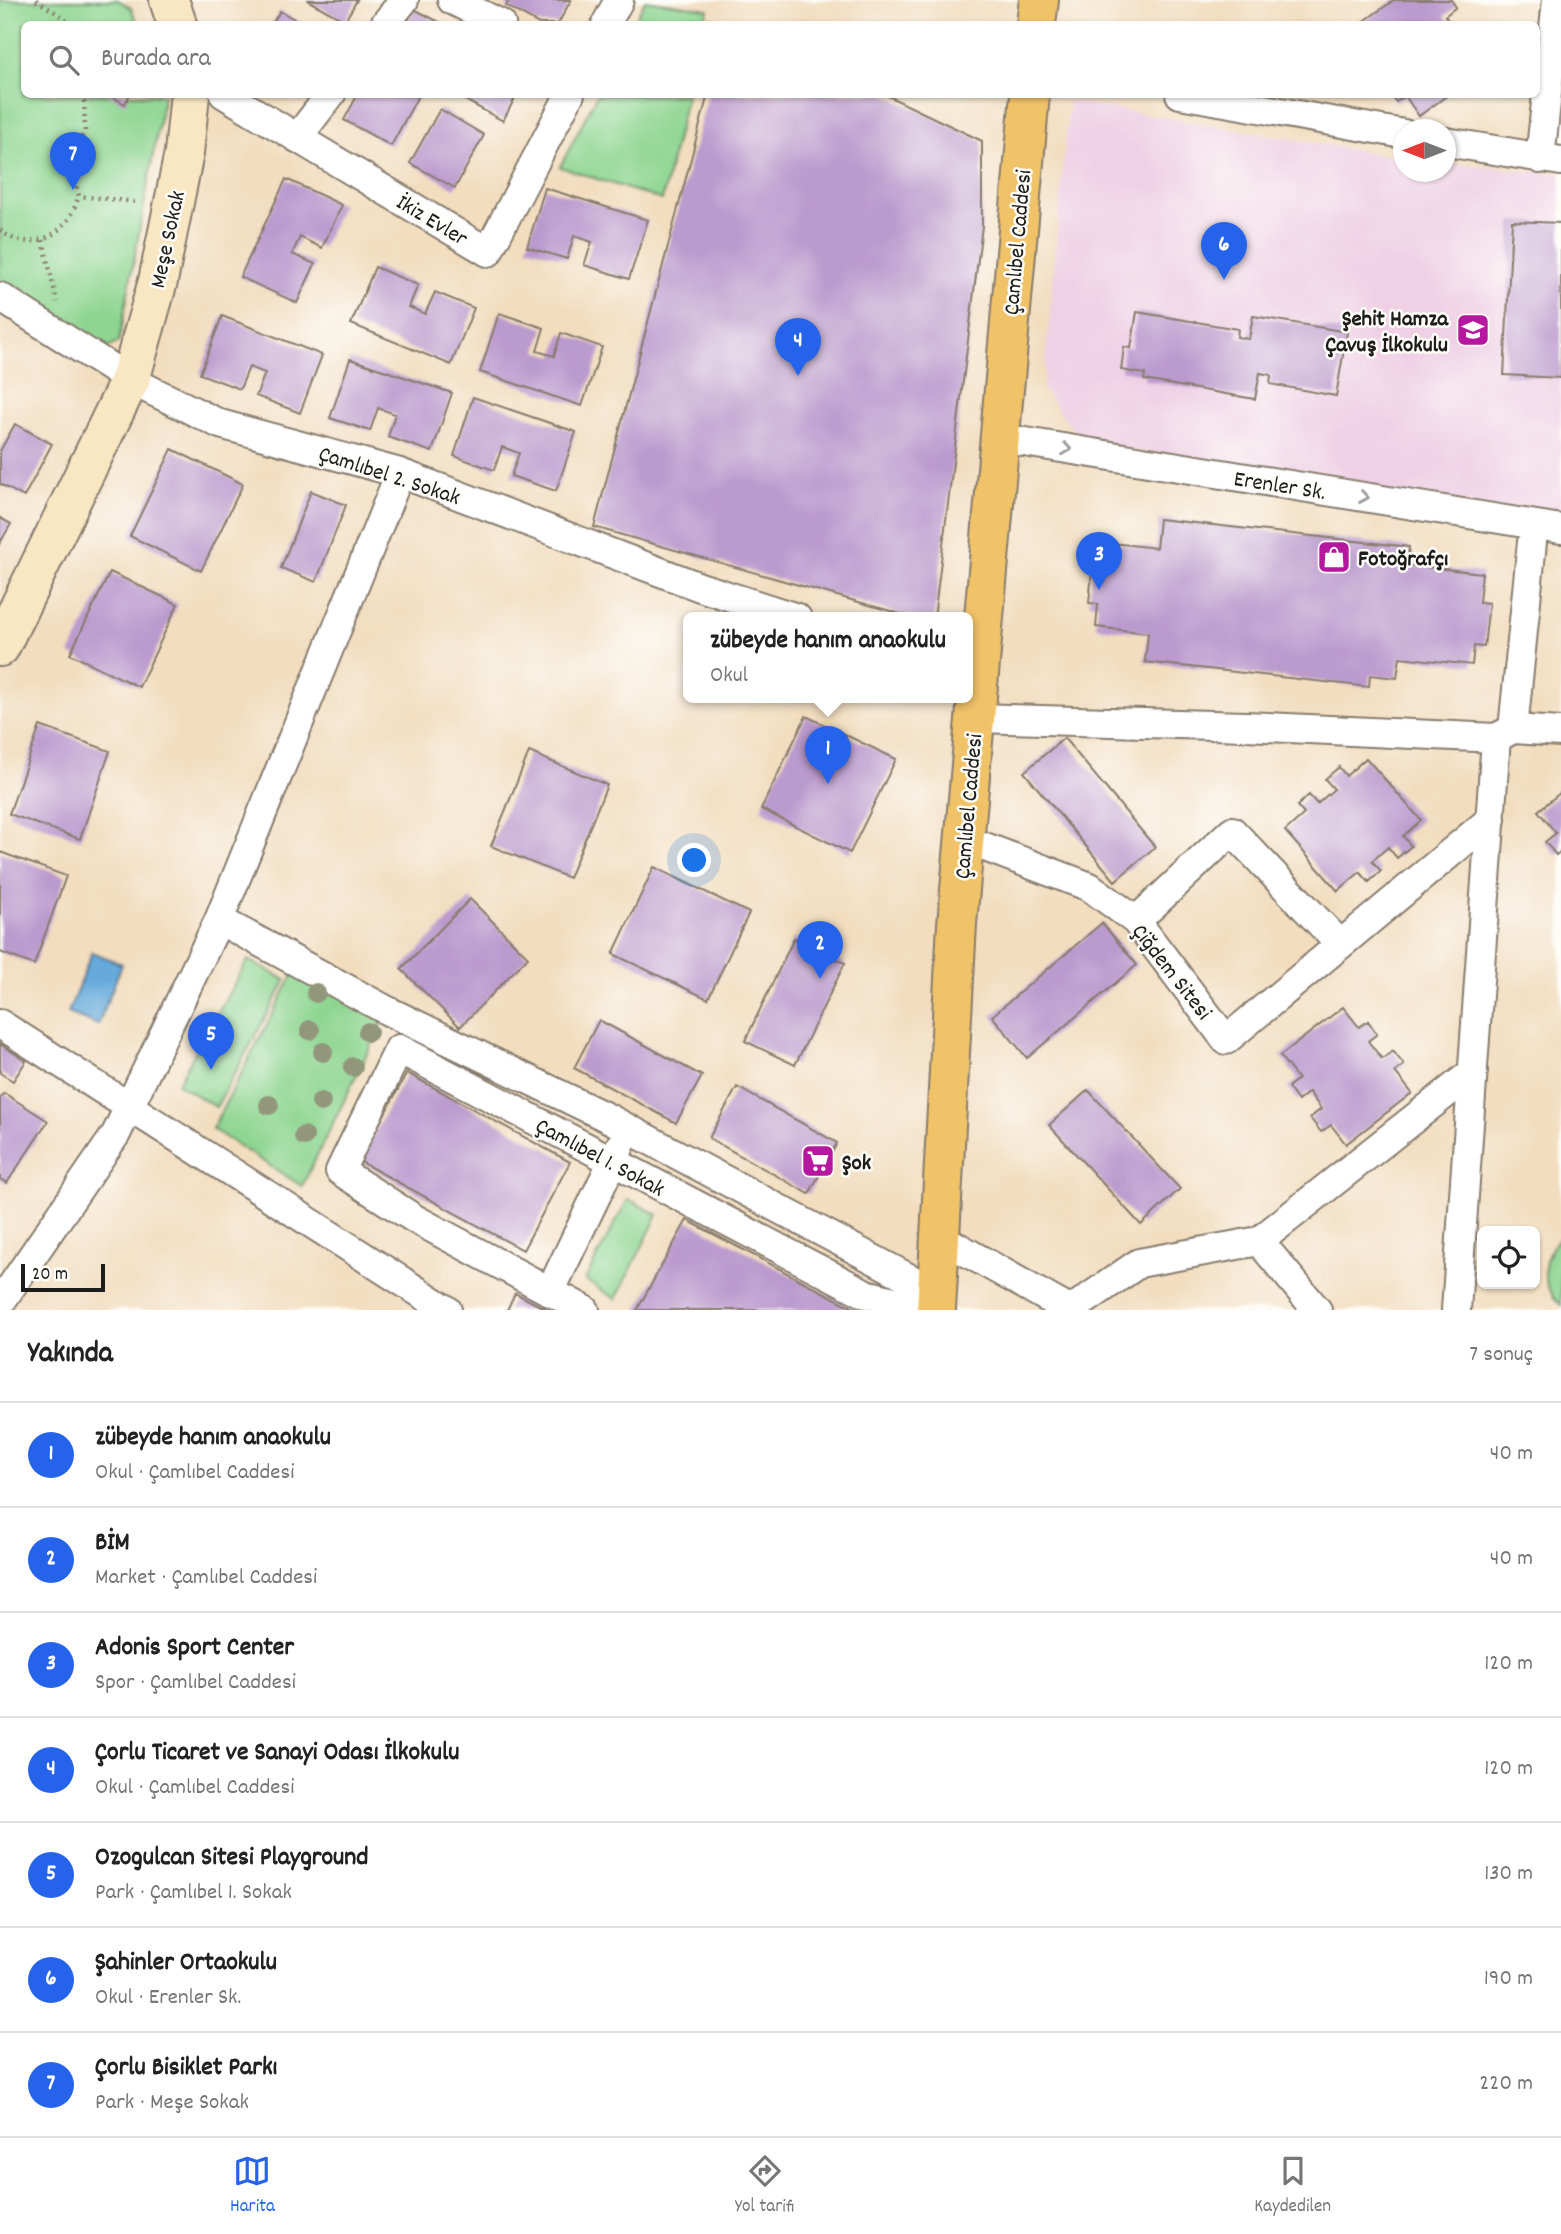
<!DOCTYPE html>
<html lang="tr">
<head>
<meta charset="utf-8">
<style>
	body { margin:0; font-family:Dekko,sans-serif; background:#f6f6f6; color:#222 }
	.controls { position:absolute; right:21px; bottom:21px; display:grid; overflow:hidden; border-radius:10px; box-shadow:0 2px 5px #0004 }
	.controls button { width:63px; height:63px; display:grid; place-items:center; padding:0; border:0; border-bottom:2px solid #e0e0e0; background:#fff; color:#222; font:35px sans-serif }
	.compass { position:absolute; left:1393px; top:119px; width:63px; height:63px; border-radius:50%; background:#fff; box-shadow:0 2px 5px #0004; rotate:270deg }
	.scale { position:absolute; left:21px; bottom:18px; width:84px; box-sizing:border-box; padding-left:7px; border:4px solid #1c1c1c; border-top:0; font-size:19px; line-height:24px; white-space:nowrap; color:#1c1c1c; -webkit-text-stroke:5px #fdfcf7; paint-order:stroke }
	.you { position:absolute; left:695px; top:861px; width:24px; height:24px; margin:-18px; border:5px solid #fff; border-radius:50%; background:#1a73e8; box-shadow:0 0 0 10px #1a73e833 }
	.badge { display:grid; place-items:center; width:46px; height:46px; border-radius:50%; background:#2563eb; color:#fff; font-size:23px; font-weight:700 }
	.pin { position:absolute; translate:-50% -58px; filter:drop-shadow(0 2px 4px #0008) }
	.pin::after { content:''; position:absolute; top:37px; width:24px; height:21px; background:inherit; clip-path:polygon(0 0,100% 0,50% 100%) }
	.popup { position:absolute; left:683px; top:612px; width:290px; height:91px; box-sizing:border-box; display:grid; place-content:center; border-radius:10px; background:#fff; filter:drop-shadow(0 2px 5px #0005); font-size:23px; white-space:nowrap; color:#767676 }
	.popup b { font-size:26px; color:#222 }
	.popup::after { content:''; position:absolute; left:50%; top:100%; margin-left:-14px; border:14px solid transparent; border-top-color:#fff }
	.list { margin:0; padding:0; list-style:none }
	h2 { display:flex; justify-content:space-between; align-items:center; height:91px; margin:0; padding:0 28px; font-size:30px }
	h2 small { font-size:23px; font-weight:400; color:#767676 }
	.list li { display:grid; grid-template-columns:46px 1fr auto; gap:21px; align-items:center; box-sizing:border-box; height:105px; padding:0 28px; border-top:2px solid #e0e0e0 }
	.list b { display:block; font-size:26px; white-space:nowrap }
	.list p { margin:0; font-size:23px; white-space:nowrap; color:#767676 }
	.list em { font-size:23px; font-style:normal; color:#767676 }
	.icon { flex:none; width:38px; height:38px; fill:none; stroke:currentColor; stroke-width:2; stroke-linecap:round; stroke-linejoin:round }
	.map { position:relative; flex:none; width:1561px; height:1310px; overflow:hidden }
	.search { position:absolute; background:#fff; box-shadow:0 2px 5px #0004; left:21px; right:21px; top:21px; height:77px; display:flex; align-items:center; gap:18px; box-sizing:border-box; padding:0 24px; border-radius:10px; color:#767676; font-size:26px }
	.sheet { height:826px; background:#fff }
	nav { display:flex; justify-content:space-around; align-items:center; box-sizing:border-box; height:98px; border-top:2px solid #e0e0e0; background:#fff; font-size:19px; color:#767676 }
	nav a { display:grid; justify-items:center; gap:4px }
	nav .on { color:#2563eb }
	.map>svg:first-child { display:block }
	.built { fill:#efd0e5 }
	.green { fill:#8dd591; stroke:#547856; stroke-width:2 }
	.water { fill:#65aadb; stroke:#40637c; stroke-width:2 }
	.building { fill:#bb9ace }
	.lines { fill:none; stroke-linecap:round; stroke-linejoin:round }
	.street-casing { stroke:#877c6e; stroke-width:32 }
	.secondary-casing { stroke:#877c6e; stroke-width:42 }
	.primary-casing { stroke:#877c6e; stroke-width:42 }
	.path { stroke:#877c6e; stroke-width:4.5; stroke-dasharray:2 5; stroke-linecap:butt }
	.street { stroke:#fff; stroke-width:28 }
	.secondary { stroke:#f9e7c3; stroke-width:38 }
	.primary { stroke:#f1c369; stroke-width:38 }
	.tree { fill:#92977c }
	.oneway { stroke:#999 }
	.labels { text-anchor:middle; stroke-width:5; stroke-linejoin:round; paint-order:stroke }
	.street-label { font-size:23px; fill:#1c1c1c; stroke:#fdfcf7 }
	.poi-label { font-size:23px; font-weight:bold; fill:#1c1c1c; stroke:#fdfcf7; text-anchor:start }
</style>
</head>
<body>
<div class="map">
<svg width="1561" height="1310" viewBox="0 0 1561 1310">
	<rect width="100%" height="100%" fill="#fdfcf7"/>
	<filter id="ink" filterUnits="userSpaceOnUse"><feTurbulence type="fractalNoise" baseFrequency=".0143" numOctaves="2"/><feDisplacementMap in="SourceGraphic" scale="14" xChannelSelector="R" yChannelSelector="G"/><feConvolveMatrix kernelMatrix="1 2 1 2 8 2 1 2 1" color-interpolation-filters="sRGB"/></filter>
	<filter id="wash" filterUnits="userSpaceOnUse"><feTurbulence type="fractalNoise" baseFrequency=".00686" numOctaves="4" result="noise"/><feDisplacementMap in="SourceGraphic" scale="28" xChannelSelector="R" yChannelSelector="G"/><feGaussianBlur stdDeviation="1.57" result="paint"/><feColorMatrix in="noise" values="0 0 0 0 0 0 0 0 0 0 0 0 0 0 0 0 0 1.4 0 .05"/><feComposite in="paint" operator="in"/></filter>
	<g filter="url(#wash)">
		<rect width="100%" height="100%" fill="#f2ddbf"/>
		<path class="built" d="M1069 101 1403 158 1404 172H1446V163L1561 174V519L1082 442 1043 389Z"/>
		<path class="green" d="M0 0H118L131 8 138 24H24V94L164 95 119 342 101 351 0 286Z
			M645 0 708 9 704 24H633Z
			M597 95H687L662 200 560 167Z
			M248 960 286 980 216 1107 177 1084Z
			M294 973 388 1011 302 1186 212 1129Z
			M628 1199 658 1215 616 1299 585 1280Z
			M1561 1237V1305C1539 1284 1540 1258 1561 1237Z"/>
		<path class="water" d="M92 952 122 964 98 1025 68 1013Z"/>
		<g id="blocks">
			<path class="building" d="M307 0H357L345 21Z
				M509 0H571L558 24H539L506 6Z
				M1394 0H1451L1456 7 1445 16 1451 24H1360Z
				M414 9 443 24H406Z
				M280 11 303 24H272Z
				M107 94H130L125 104Z
				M358 94 418 96 391 146 344 120Z
				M454 94H517L503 121Z
				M708 94H884L982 141V226L934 618H915L594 527Z
				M1390 94H1449L1419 116 1405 96 1396 102Z
				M440 109 484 135 455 188 410 163Z
				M286 179 342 205 322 248 300 237 292 254 315 264 297 303 240 277Z
				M545 188 648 220 629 279 584 265 592 242 574 236 567 259 527 247Z
				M1512 221 1561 223V378L1504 375Z
				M375 267 418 285 409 307 425 314 435 292 474 308 451 365 351 324Z
				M1137 312 1238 329 1237 337 1249 339 1253 316 1347 332 1336 396 1270 384 1271 375 1260 373 1255 399 1144 380 1145 374 1121 370 1124 347 1131 348Z
				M499 313 544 328 537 351 554 356 561 333 602 347 582 406 480 372Z
				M222 316 322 355 300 413 256 396 265 373 249 367 240 389 200 374Z
				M350 359 452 393 432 452 388 437 395 414 378 408 370 431 330 418Z
				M473 397 576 432 556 491 511 476 519 453 502 447 494 470 454 456Z
				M15 424 52 444 24 497 0 484V451Z
				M172 449 243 484 201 571 130 536Z
				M311 491 346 505 316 582 281 568Z
				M0 518 11 524 0 543Z
				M1159 519 1409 547 1407 565 1482 573 1479 602 1489 603 1484 647 1474 646 1472 665 1400 657 1397 678 1370 675 1369 687 1145 662 1148 633 1096 627 1098 604 1089 603 1093 561 1102 562 1104 542 1156 548Z
				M110 572 178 604 139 687 70 654Z
				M806 716 896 759 850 853 761 809Z
				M40 726 110 751 80 839 9 814Z
				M1064 738 1155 847 1115 881 1024 772Z
				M529 752 607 785 569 878 491 846Z
				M1366 758 1421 820 1403 836 1411 846 1397 858 1388 847 1372 861 1381 871 1369 882 1360 872 1338 891 1285 831 1304 814 1297 806 1309 795 1317 804 1334 789 1325 779 1339 767 1346 776Z
				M1561 792V851L1556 855 1545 842 1556 833 1538 811Z
				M0 852 66 876 34 965 0 952Z
				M654 867 749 913 708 999 613 954Z
				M470 899 528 957 460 1027 401 969Z
				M1102 923 1137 965 1027 1058 992 1016Z
				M794 938 845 963 795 1065 745 1041Z
				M1343 1007 1359 1027 1368 1021 1377 1034 1368 1041 1382 1059 1393 1051 1404 1065 1395 1072 1412 1093 1346 1144 1331 1125 1321 1132 1310 1118 1321 1109 1309 1092 1298 1101 1288 1087 1298 1079 1280 1056Z
				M599 1020 702 1076 676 1123 574 1068Z
				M0 1044 26 1061 13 1081 0 1073Z
				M407 1073 570 1162 523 1250 359 1161Z
				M737 1087 837 1143 809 1194 709 1138Z
				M1088 1090 1180 1189 1141 1225 1049 1125Z
				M4 1093 48 1121 7 1183 0 1179V1098Z
				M687 1220 857 1310H637Z
				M515 1293 548 1310H507Z"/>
		</g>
	</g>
	<g filter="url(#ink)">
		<use href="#blocks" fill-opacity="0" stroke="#877c6e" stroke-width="2"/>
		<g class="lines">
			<defs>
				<path id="street" d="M452 0 501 24
					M385 24 404 0
					M606 24 619 0
					M224 94 488 252 570 94
					M1180 94 1404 134
					M297 138 331 94
					M1446 142 1561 161
					M1540 159 1557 0
					M0 297 130 380 220 424 400 473 700 587 797 618
					M1000 438 1561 529
					M975 718 1246 726 1496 738 1513 729 1561 732
					M1513 729 1532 542
					M964 839 1090 887 1136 921 1226 1040 1491 819
					M219 920 388 1011 612 1120 937 1293
					M1136 921 1232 831 1340 944
					M0 1024 447 1310
					M940 1237 1069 1310
					M1259 1241 1317 1310
					M550 1292 620 1146
					M0 1303 116 1134 219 920 400 473
					M585 1310 415 1219 340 1171 399 1049 866 1294 930 1310
					M1071 1310 1139 1263 1259 1241 1473 1072
					M1456 1310 1496 738"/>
				<path id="secondary" d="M169 0 177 24
					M0 647 130 380 158 281 184 153 190 94"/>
				<path id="primary" d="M1036 24 1039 0
					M936 1310 957 924 1030 94"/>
			</defs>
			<use href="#street" class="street-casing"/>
			<use href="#secondary" class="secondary-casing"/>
			<use href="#primary" class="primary-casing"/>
			<path class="path" d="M36 0 64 18 69 24
				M84 94 85 131 69 161 79 196 138 202
				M0 230C21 249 50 243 67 221 73 214 76 203 79 196
				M43 240 57 302"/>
			<use href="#street" class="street"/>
			<use href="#secondary" class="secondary"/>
			<use href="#primary" class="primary"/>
		</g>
		<g class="tree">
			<circle cx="316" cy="993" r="10"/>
			<circle cx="310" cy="1030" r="10"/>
			<circle cx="368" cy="1032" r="10"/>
			<circle cx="323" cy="1052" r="10"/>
			<circle cx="353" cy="1067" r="10"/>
			<circle cx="321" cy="1102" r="10"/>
			<circle cx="269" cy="1105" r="10"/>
			<circle cx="304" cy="1136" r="10"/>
		</g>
		<defs><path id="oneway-chevron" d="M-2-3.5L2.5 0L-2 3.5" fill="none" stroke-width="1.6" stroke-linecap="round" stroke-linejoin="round" transform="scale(1.75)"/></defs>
		<g class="oneway">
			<use href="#oneway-chevron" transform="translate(1067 449) rotate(9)"/>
			<use href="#oneway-chevron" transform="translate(1364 497) rotate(9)"/>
		</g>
	</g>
	<defs>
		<symbol id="school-square" viewBox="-11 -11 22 22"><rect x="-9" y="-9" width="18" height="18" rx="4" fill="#b5179e" stroke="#fdfcf7"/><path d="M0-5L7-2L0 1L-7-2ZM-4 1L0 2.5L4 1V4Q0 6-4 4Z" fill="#fff"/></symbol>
		<symbol id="shop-square" viewBox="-11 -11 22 22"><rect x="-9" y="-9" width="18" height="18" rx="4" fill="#b5179e" stroke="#fdfcf7"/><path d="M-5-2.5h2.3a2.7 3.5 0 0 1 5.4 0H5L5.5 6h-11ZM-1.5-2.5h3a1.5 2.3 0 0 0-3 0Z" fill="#fff"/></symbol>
		<symbol id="supermarket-square" viewBox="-11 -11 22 22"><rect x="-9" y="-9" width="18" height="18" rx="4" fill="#b5179e" stroke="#fdfcf7"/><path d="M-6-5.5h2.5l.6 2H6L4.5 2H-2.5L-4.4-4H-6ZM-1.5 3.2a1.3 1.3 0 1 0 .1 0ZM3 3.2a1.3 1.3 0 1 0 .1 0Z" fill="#fff"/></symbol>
	</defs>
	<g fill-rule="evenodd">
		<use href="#school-square" x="1454" y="311" width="38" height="38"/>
		<use href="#shop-square" x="1315" y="538" width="38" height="38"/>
		<use href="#supermarket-square" x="799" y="1142" width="38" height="38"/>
	</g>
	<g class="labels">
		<g class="street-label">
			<text transform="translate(433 219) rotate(31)" y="8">İkiz Evler</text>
			<text transform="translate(166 239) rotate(-78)" y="8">Meşe Sokak</text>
			<text transform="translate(1016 242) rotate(-85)" y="8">Çamlıbel Caddesi</text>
			<text transform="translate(390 474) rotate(18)" y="8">Çamlıbel 2. Sokak</text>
			<text transform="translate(1280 484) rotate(9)" y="8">Erenler Sk.</text>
			<text transform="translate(967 806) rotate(-85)" y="8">Çamlıbel Caddesi</text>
			<text transform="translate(1173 971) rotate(52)" y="8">Çiğdem Sitesi</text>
			<text transform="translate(601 1156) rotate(28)" y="8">Çamlıbel 1. Sokak</text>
		</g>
		<g class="poi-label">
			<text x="1448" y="325" text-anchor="end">Şehit Hamza<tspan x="1448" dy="26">Çavuş İlkokulu</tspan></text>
			<text x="1358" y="565">Fotoğrafçı</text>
			<text x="842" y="1169">Şok</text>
		</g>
	</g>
</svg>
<div class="controls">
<button><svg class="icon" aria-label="locate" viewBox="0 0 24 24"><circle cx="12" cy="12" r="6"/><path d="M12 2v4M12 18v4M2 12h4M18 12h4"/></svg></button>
</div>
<svg class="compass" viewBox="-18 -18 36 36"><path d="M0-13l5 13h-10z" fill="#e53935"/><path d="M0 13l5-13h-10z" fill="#767676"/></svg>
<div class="scale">20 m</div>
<div class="you"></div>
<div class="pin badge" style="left:828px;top:784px">1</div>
<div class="popup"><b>zübeyde hanım anaokulu</b>Okul</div>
<div class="pin badge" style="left:820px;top:979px">2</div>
<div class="pin badge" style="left:1099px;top:590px">3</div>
<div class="pin badge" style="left:798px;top:376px">4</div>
<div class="pin badge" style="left:211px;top:1070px">5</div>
<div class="pin badge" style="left:1224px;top:280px">6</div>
<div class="pin badge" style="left:73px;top:190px">7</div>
<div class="search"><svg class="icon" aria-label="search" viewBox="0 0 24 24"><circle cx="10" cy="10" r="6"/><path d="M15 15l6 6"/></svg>Burada ara</div>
</div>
<section class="sheet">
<h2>Yakında<small>7 sonuç</small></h2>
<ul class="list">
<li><span class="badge">1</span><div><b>zübeyde hanım anaokulu</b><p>Okul · Çamlıbel Caddesi</p></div><em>40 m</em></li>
<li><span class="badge">2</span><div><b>BİM</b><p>Market · Çamlıbel Caddesi</p></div><em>40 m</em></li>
<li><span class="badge">3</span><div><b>Adonis Sport Center</b><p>Spor · Çamlıbel Caddesi</p></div><em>120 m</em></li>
<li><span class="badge">4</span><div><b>Çorlu Ticaret ve Sanayi Odası İlkokulu</b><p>Okul · Çamlıbel Caddesi</p></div><em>120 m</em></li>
<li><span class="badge">5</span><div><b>Ozogulcan Sitesi Playground</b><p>Park · Çamlıbel 1. Sokak</p></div><em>130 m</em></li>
<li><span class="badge">6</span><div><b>Şahinler Ortaokulu</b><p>Okul · Erenler Sk.</p></div><em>190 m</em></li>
<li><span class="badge">7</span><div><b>Çorlu Bisiklet Parkı</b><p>Park · Meşe Sokak</p></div><em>220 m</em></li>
</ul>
</section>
<nav>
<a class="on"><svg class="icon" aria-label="map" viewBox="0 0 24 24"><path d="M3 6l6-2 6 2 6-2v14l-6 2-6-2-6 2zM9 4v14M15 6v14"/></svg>Harita</a>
<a><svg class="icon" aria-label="directions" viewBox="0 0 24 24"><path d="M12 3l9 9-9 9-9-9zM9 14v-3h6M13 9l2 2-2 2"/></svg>Yol tarifi</a>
<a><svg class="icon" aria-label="saved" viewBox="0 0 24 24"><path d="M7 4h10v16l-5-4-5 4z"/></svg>Kaydedilen</a>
</nav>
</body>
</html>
